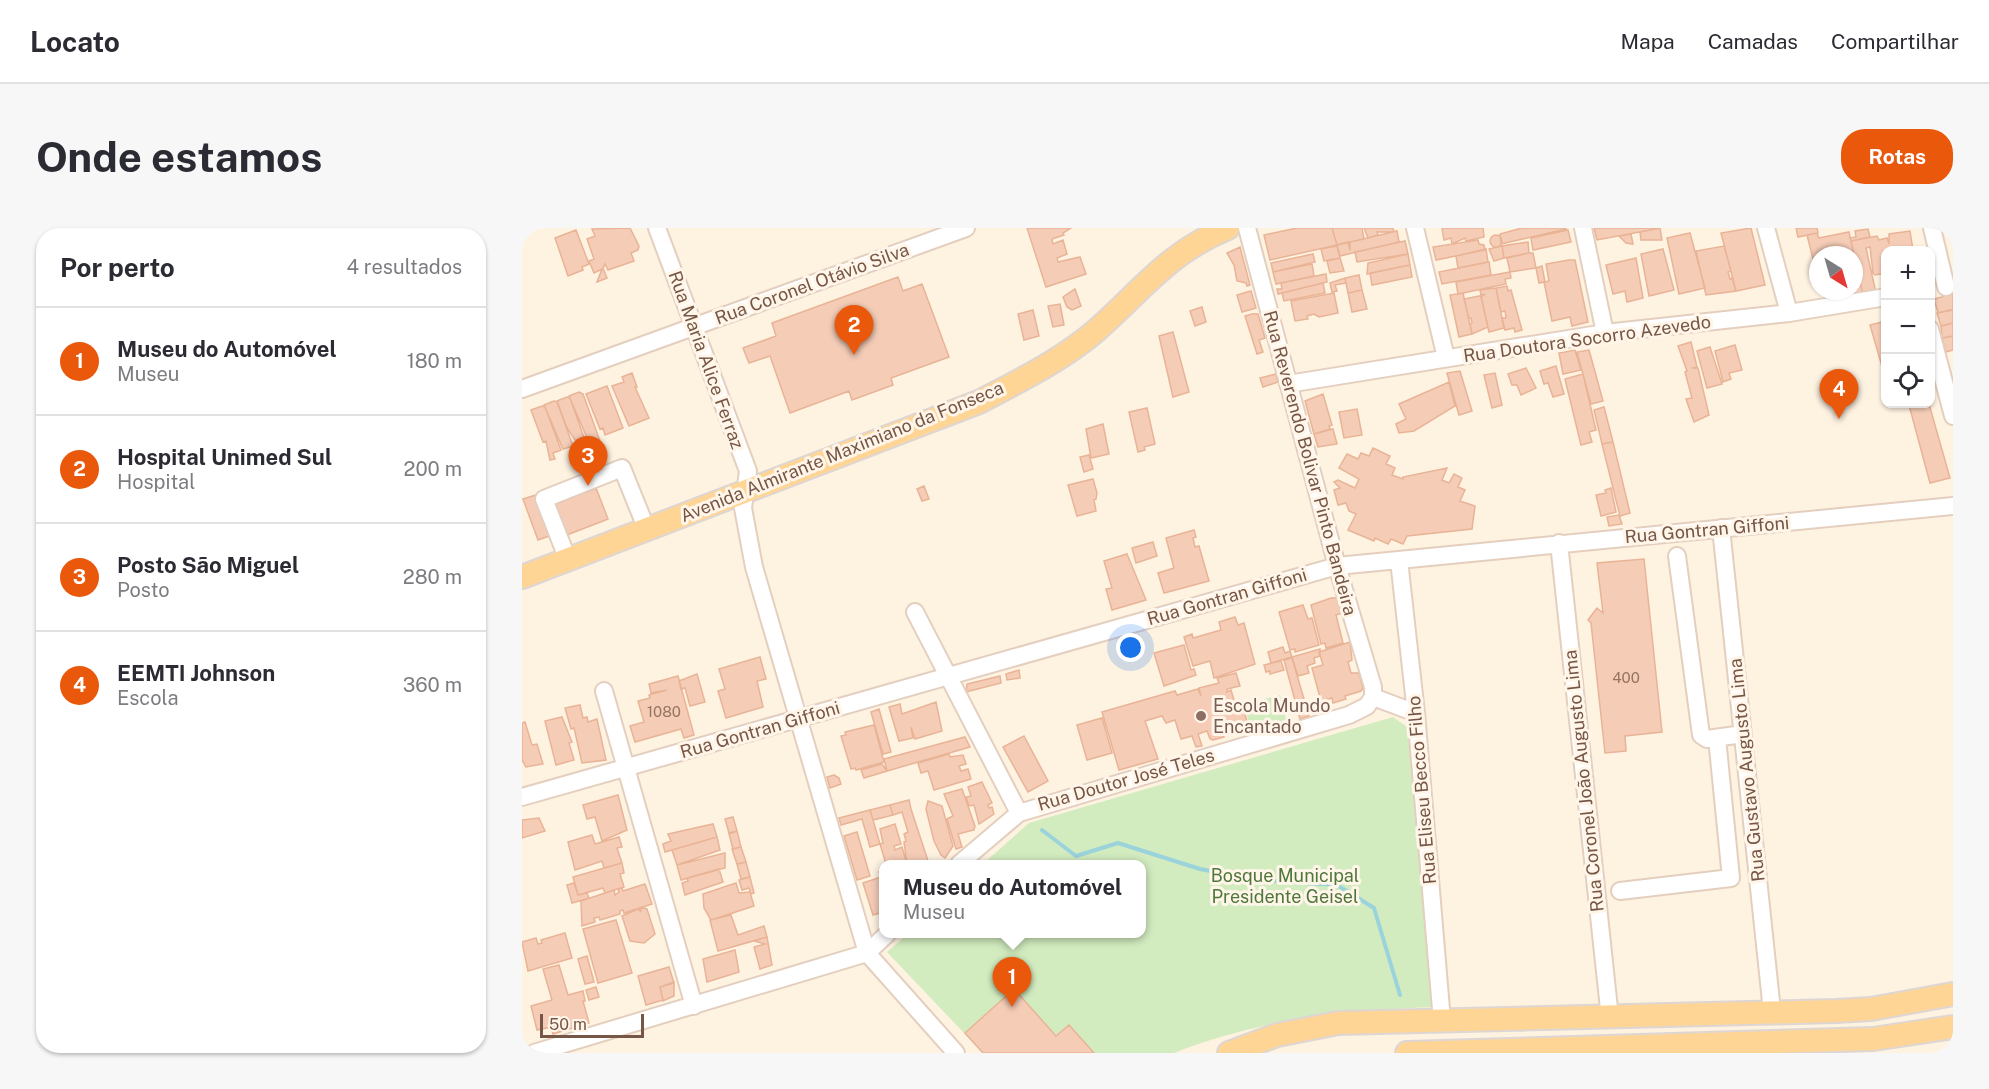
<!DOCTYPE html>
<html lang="pt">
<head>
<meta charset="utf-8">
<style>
	body { margin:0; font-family:"Public Sans",sans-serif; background:#f7f7f7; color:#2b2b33 }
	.controls { position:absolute; right:18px; top:18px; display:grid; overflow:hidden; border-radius:12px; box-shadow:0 2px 4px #0004 }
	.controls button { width:54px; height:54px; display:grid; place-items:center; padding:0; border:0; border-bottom:2px solid #e1e1e2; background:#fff; color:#2b2b33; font:30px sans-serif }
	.compass { position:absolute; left:1287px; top:18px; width:54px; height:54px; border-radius:50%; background:#fff; box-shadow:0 2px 4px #0004; rotate:143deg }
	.scale { position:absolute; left:18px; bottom:15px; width:104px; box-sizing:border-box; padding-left:6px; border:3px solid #765646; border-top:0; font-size:16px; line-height:21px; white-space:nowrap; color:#765646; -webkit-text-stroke:4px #fff5e8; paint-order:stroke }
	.you { position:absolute; left:609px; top:420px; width:21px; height:21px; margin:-15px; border:4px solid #fff; border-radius:50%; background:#1a73e8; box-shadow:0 0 0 9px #1a73e833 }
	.badge { display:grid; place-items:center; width:39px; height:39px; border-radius:50%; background:#ea580c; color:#fff; font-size:20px; font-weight:700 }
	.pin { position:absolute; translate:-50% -50px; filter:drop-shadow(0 2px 3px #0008) }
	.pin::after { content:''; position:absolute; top:32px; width:21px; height:18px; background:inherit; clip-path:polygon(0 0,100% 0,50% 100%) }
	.popup { position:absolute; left:357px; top:632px; width:267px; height:78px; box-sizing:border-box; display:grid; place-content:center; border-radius:12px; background:#fff; filter:drop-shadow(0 2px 4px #0005); font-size:20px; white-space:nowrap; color:#7c7c81 }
	.popup b { font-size:22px; color:#2b2b33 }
	.popup::after { content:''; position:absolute; left:50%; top:100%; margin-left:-12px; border:12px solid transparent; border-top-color:#fff }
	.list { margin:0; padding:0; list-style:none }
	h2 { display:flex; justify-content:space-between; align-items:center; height:78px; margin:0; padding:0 24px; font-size:26px }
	h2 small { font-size:20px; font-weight:400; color:#7c7c81 }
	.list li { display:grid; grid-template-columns:39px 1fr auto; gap:18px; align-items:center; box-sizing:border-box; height:108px; padding:0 24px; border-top:2px solid #e1e1e2 }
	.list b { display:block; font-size:22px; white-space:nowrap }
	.list p { margin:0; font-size:20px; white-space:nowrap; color:#7c7c81 }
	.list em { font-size:20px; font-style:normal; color:#7c7c81 }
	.icon { flex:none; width:33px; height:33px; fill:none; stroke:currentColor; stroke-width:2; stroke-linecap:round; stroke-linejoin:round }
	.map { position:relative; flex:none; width:1431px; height:825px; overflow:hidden; border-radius:24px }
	header { display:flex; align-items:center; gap:36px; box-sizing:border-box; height:84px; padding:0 30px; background:#fff; border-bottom:2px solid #e1e1e2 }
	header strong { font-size:28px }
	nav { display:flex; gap:33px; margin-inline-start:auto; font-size:21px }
	.intro { display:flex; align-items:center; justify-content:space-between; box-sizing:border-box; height:144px; padding:0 36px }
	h1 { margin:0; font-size:42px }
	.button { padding:15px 27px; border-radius:24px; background:#ea580c; color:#fff; font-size:21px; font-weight:700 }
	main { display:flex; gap:36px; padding:0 36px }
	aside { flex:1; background:#fff; border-radius:24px; box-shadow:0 2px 4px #0004 }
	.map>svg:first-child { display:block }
	.green { fill:#d2ecbf }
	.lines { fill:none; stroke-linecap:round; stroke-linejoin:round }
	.stream { stroke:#9ad3db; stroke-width:4 }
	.building { fill:#f5cdb7; stroke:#e9b396; stroke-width:1.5 }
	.minor-casing { stroke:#e4cfbf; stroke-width:20 }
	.major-casing { stroke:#ded6d3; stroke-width:26 }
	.minor { stroke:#fff; stroke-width:16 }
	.major { stroke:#ffd596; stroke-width:22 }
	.education-dot { fill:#8d6e63; stroke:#fff5e8; stroke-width:2 }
	.labels { text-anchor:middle; stroke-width:6; stroke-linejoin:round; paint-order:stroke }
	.number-label { font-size:15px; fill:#967462 }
	.street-label { font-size:18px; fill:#765646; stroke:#fff5e8 }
	.education-label { font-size:18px; fill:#785e54; stroke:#fff5e8; text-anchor:start }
	.park-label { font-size:18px; fill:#4e773b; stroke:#fff5e8 }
</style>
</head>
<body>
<header>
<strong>Locato</strong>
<nav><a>Mapa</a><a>Camadas</a><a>Compartilhar</a></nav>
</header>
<div class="intro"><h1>Onde estamos</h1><a class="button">Rotas</a></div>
<main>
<aside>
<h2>Por perto<small>4 resultados</small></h2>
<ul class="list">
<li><span class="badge">1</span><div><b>Museu do Automóvel</b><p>Museu</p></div><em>180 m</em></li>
<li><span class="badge">2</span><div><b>Hospital Unimed Sul</b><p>Hospital</p></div><em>200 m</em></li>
<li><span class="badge">3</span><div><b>Posto São Miguel</b><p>Posto</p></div><em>280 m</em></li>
<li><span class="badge">4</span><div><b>EEMTI Johnson</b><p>Escola</p></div><em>360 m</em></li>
</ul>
</aside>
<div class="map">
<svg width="1431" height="825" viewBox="0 0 1431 825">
	<rect width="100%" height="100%" fill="#fef2e1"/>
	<path class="green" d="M758 467 765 494 729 503 722 476Z
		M871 489 885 499 914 779C824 782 736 792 652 825H461L365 724 386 706H619V636H461L507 595Z"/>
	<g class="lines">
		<path class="stream" d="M520 602 554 628 596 615 678 641 736 652 815 657 852 680 878 767"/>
	</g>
	<path class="building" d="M108 0 117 18 116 22 109 25 112 33 86 42 83 36 81 40 85 50 75 54 80 41 72 45 67 33 72 31 65 11 73 8 70 1Z
		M505 0H549L541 5 542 7 530 11 531 16 541 12 545 26 535 30 536 34 558 29 564 46 524 59Z
		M775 0H810L815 17 748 32 742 7Z
		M810 0H840L842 11 815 17Z
		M842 0H871L872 4H855L856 7 846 10Z
		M920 0H961L962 9 944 13 943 10 930 16 929 10 922 12Z
		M1000 0H1044V1L979 16 978 6Z
		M1072 0H1139L1075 12Z
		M1138 0 1140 12H1119L1118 4Z
		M1229 0 1243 57 1214 63 1199 5Z
		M1274 0H1295L1296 5 1276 9Z
		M1346 1 1348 9 1329 13 1328 10 1334 9 1333 3Z
		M54 2 67 36 60 39 61 42 46 48 33 10Z
		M1046 2 1049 14 1011 22 1009 10Z
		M875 3 877 14 818 28 815 17 826 14 828 22V14Z
		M1388 3 1391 22H1364V45L1353 47 1351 45 1348 19 1344 20 1354 65 1341 67 1329 13 1355 8 1357 12 1365 10 1367 16V6Z
		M1327 4 1332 27H1296V38L1293 39 1285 7 1295 5 1297 10Z
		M1168 5 1183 60 1157 66 1145 10Z
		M1109 6 1111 16 1104 15 1097 8Z
		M968 13a6 6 0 1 1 12 0a6 6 0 1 1-12 0Z
		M956 12 957 16 962 17 963 22 914 32 911 19Z
		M883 13 886 26 835 34 833 24Z
		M1006 14 1007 25 982 30 980 18Z
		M815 18 818 30 802 33 799 21Z
		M980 18 982 30 972 33 967 21Z
		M1202 18 1209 43 1206 44 1208 51 1210 50 1214 63 1184 67 1174 23Z
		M718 19 728 57 725 58 724 55 715 53 712 37 705 25Z
		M964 21 966 34 936 40 934 28Z
		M1141 21 1152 62 1127 68 1119 26Z
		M1007 25H1011L1014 40 988 44 985 30Z
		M791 26 793 34 751 44 749 35Z
		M886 26 888 37 845 46 846 35Z
		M818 30 822 43 808 45 805 33Z
		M1114 30 1121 70 1105 74 1103 63 1091 66 1084 37Z
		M1047 32H1053L1066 94 1050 98 1048 89 1030 93 1022 54 1017 55 1014 40 1020 38 1023 54 1027 53 1024 36Z
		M967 34 969 47 920 56 917 44Z
		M790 36 792 48 754 56 751 44Z
		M888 37 890 49 850 57 848 45Z
		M1332 41H1335L1341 66 1328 68 1326 63H1332Z
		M988 44 989 50 983 51 984 56 936 66 934 54Z
		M804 46 805 54 756 66 755 61H760L759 55Z
		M837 47 840 62 826 65 823 50Z
		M376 49 381 63 400 56 427 129 369 150 371 157 330 172 327 163 268 185 248 128 227 135 221 120 254 108 250 95Z
		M823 50 824 55 813 57 815 63 810 64 808 55Z
		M801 55 803 65 762 73 760 65 756 66Z
		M985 58 986 63 989 62 1000 102 993 104 992 100 983 102 980 90H984L983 83 979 84 974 60Z
		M974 60 982 100 967 104 959 69 963 66 959 67 958 62Z
		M553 61 559 78 550 82 545 79 541 69Z
		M840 62 845 81 830 84 826 65Z
		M729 63 734 80 720 84 715 67Z
		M812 65 816 85 797 89 792 86 785 88 786 91 773 93 769 73Z
		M941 65 950 106 937 109 928 67Z
		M1431 66V82L1416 85 1412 71Z
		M957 68H959L966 99 950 106 948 96 950 95 949 90 947 91 942 71Z
		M538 76 542 97 531 99 526 78Z
		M680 79 684 94 673 98 668 83Z
		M511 82 517 108 502 112 496 86Z
		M1428 82H1431V95L1419 98 1415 85Z
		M730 86H736L743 110 737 112 741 124 735 126 723 88Z
		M1364 93V152L1348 97Z
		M1431 95V108L1420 110 1419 98Z
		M651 104 667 164 651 169 637 108Z
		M1431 108V122L1424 124 1420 110Z
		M1169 114 1175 139 1170 140H1176L1187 187 1172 194 1164 171 1170 170 1163 144 1165 143 1156 118Z
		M1213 117 1220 142 1207 145 1209 151 1201 154 1193 123Z
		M1188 119 1200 156 1185 160 1175 123Z
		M1053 122 1059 142 1041 146 1037 125Z
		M1067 122 1081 173 1069 176 1055 124Z
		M1034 138 1042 166 1031 169 1026 155 1022 156 1018 143Z
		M1004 140 1014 160 999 167 995 157H990L986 146Z
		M938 143 950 183 937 187 925 145Z
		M110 145 115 159H113L127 190 107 198 90 158 102 154 100 149Z
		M973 145 980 177 970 180 962 147Z
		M754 146 756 154 741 159 738 150Z
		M1061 146 1074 202 1067 204 1070 214 1059 217 1043 151Z
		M927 154 933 178 892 203 877 205 874 196 884 191 877 176Z
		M85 158 101 200 83 207 81 200 78 201 64 166Z
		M57 164 61 166 78 213 65 218 63 212H66L47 168Z
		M801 166 810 197 807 198 808 201 792 206 783 173Z
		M45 169 48 170 65 218 59 221 45 200 35 173Z
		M32 173 35 174 51 218 41 221 22 177Z
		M1381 176H1407L1428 250 1408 255 1387 177 1382 179Z
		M20 178 23 179 39 222 31 225 33 231 28 232 24 213 21 214 9 182Z
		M1082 179 1091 214 1080 216 1072 182Z
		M625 180 633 216 622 219 623 222 616 224 607 184Z
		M835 181 840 207 822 210 817 184Z
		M581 196 587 226 569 230 564 201Z
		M811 201 815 216 796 219 792 206Z
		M1091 214 1108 285 1098 288 1080 216Z
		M851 220 868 228 864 236 873 240 870 247 881 251V249L925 240 920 252 927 255 932 246 940 250 936 259 943 262 938 273 953 278 950 301 885 308 881 316 869 311 866 316 853 310 852 313 826 302 834 286 827 283 824 275 816 277 812 262 818 260 812 254 816 252 833 260 837 251 817 240 825 226 836 231 839 225 847 228Z
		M567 227 571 241 562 244 558 229Z
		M571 251 575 265 574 271 572 272 574 283 555 288 546 257Z
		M402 258 407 271 400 273 395 261Z
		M74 260 86 291 32 312 30 307 16 312 1 271 17 266 22 281Z
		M1089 260 1094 284 1079 288 1074 267 1084 265 1083 262Z
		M1097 287 1100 296 1087 298 1085 289Z
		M672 302 674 309 671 310 673 319 677 318 687 353 642 365 636 345 652 340 644 310Z
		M631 314 635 328 614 335 610 320Z
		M605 326 624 372 590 382 584 361 590 360 582 333Z
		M1122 331 1140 504 1103 508 1104 523 1083 525 1069 395 1066 392 1075 380 1081 385 1075 335Z
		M809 370H816L820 385 814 387 821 415 804 420 803 415 799 416 789 377Z
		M781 377 786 391 790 390 797 417 773 424V421L768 422 757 384Z
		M713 389 716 397 722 395 733 436 692 450 688 433 671 438 662 409 670 406 671 410 699 402 697 394Z
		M828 414 830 432 826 434 829 445H837L841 460 839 463 823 468 824 471 811 475 810 470 799 473 790 440 801 437 797 424Z
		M662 417 669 442 672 441 674 447 642 458 632 425Z
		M761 419 763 425 768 423 770 429 749 435 746 424Z
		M798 421V428L792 430 793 435 785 438 787 445 776 448 770 429Z
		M238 429 244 451 235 453 241 479 204 490 196 463 203 461 197 441Z
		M770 430 787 488 778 491 762 432Z
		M759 433 762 442 748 446V443L744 444 742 437Z
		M497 442 498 450 485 452 484 446Z
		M714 445 718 458 705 461V464L709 462 715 482 721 480 727 500 710 505 709 501 700 504 702 509 691 512 688 511 685 503 676 506 680 518 674 519 670 508 659 511 653 492 644 495 640 488 623 493 636 531 597 542 580 484 653 463 655 467 676 461 679 468 677 460 697 455 695 450Z
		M175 446 183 474 168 478 163 460 159 461 157 453Z
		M156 448 172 507 162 510 159 501 113 514 108 498 122 494 116 473 128 470 127 467 145 462 129 465 127 456Z
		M478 448 479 455 444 464 445 456Z
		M414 474 420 503 393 511 389 499 391 510 377 513 367 479 378 476 380 486Z
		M58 477 61 490 65 489 66 494 75 491 84 532 60 535 52 500 49 501 43 480Z
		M357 481 369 524 361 526 349 484Z
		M40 489 50 514 47 515 52 532 34 537 23 493Z
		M580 490 590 525 565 532 555 497Z
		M3 494 10 517 15 516 21 536 4 539 0 532V495Z
		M352 497 362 534 334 542 333 540 329 541 319 508 324 507 323 504Z
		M502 508 526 553 506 564 481 519Z
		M443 509 448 519 365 543 362 531Z
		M427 526 428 529 441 527 444 536 437 538 439 543 446 541 449 551 412 562 406 543 399 545 396 535Z
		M360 536 365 543 342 550 339 542Z
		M312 547 317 550 319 556 308 560 305 549Z
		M460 554 470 575 466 577 467 580 470 579 472 586 457 596 452 577 447 578 444 569 449 568 446 559Z
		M440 561 453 598 452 602 436 606 440 619 434 621 425 591 431 588 422 566Z
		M96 567 105 602 80 613 73 589 65 591 61 577Z
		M387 572 389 581 407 636H385L382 614 384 613 382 606 386 604 380 584 371 587 368 577Z
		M406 573 420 578 431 618 423 630 419 627 412 613 404 581Z
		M368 577 371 587 351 592 348 582Z
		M348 582 358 616 348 619 340 591 319 597 317 590Z
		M211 589 215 603 207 605 203 591Z
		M17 590 23 603 0 610V592Z
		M191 596 195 609 143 624 141 616 149 613 146 606Z
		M373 596 379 616 372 618 373 622 380 619 385 636H364L358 616 361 615 358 601Z
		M215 603 219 619 211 621 207 606Z
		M335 604 348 648 335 652 322 608Z
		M70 607 73 616 97 609 100 619 95 620 100 635 82 640 80 633 53 642 46 614Z
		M195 609 198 622 155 637 150 622Z
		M219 619 224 634 215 636 210 621Z
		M203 625V640L159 652 155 637Z
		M224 634 228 649 219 651 215 636Z
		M100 635 102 645 98 646 102 659 83 665 81 660 56 667 51 649Z
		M197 641 201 654 163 667 160 655 166 653 165 650Z
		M361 643V684L351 687 341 655 359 649 357 644Z
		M228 649 232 665 229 666 227 660 220 662 217 652Z
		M52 655 56 667 65 665 67 670 50 675 45 657Z
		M214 655 217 665 228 664 232 678 189 692 182 680 181 666Z
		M123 656 130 676 102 685 101 682 98 683V686L78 692 77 689 72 690 73 694 60 698 59 673 92 662 93 667 97 664 96 661 100 660 101 663Z
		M122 680 125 681 133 706 122 715 108 713 100 688 116 681 119 684 118 681Z
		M209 687 216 707 242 698 245 709 196 723 188 692Z
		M94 692 110 745 76 755 61 701Z
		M43 705 50 730 6 743 0 714 14 710 16 716 20 715 19 712Z
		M245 709 250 737 238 741 232 719 243 716 232 713Z
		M213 722 217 744 185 754 181 731Z
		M65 728 72 754 63 756 56 731Z
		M37 737 46 767 61 763 63 773H61L67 795 31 806 29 799 15 802 9 778 30 772 21 741Z
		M147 739 152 755 138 759 141 772 124 777 116 748Z
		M152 754V768L141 773 138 759Z
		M74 759 77 769 67 772 64 762Z
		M492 761 534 808 547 797 572 825H461L443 805Z"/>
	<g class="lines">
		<defs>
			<path id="minor" d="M135 0 226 243 221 280 232 339 345 725 434 825
				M725 0 815 338 851 459V469
				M893 0 924 130
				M1061 0 1083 105
				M1244 0 1267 85
				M1410 0 1424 59
				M1408 101 1431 188
				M766 156 1083 105 1267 85 1364 69
				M0 161 444 0
				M1199 300 1250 783
				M1037 315 1088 790
				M1155 328 1179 507 1185 511 1221 506
				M46 332 22 271 100 240 125 302
				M877 332 894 485 920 793
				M393 384 497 585
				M82 463 172 778
				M851 469 894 485
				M0 569 815 338 1431 278
				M437 636 497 585 827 487 845 478 851 469
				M1098 663 1209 650 1195 510
				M12 825 345 725 365 706"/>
			<path id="major" d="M0 349 457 174C497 153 542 131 576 101 621 61 647 24 706 0
				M707 825 755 807 816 795 1314 783 1349 781 1431 766
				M885 825 1351 811 1431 799"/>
		</defs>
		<use href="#minor" class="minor-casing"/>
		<use href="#major" class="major-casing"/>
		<use href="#minor" class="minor"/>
		<use href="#major" class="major"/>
	</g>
	<circle class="education-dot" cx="679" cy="488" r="6"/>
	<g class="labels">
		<g class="number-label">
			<text x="1104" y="455">400</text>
			<text x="142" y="489">1080</text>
		</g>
		<g class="street-label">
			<text transform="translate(290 56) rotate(-20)" y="6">Rua Coronel Otávio Silva</text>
			<text transform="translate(1065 111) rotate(-8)" y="6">Rua Doutora Socorro Azevedo</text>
			<text transform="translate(184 132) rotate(70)" y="6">Rua Maria Alice Ferraz</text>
			<text transform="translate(320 224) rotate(-22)" y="6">Avenida Almirante Maximiano da Fonseca</text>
			<text transform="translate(788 235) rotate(75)" y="6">Rua Reverendo Bolivar Pinto Bandeira</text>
			<text transform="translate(1185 302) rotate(-5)" y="6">Rua Gontran Giffoni</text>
			<text transform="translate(705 369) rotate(-16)" y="6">Rua Gontran Giffoni</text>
			<text transform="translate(238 502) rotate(-16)" y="6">Rua Gontran Giffoni</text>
			<text transform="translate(1225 542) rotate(-96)" y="6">Rua Gustavo Augusto Lima</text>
			<text transform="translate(604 552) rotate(-16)" y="6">Rua Doutor José Teles</text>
			<text transform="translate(1062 553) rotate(-96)" y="6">Rua Coronel João Augusto Lima</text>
			<text transform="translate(900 562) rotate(-95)" y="6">Rua Eliseu Becco Filho</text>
		</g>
		<g class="education-label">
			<text x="691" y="484">Escola Mundo<tspan x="691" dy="21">Encantado</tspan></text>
		</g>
		<g class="park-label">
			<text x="763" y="654">Bosque Municipal<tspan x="763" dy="21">Presidente Geisel</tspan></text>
		</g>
	</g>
</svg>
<div class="controls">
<button>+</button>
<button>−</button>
<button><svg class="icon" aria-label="locate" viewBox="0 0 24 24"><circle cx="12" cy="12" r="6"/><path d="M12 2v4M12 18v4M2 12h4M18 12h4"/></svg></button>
</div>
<svg class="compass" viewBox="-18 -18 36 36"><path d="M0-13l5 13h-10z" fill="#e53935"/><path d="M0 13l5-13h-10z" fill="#7c7c81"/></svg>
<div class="scale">50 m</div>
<div class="you"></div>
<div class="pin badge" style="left:490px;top:779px">1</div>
<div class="popup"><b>Museu do Automóvel</b>Museu</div>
<div class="pin badge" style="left:332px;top:127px">2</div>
<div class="pin badge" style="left:66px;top:258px">3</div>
<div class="pin badge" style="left:1317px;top:191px">4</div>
</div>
</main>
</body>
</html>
